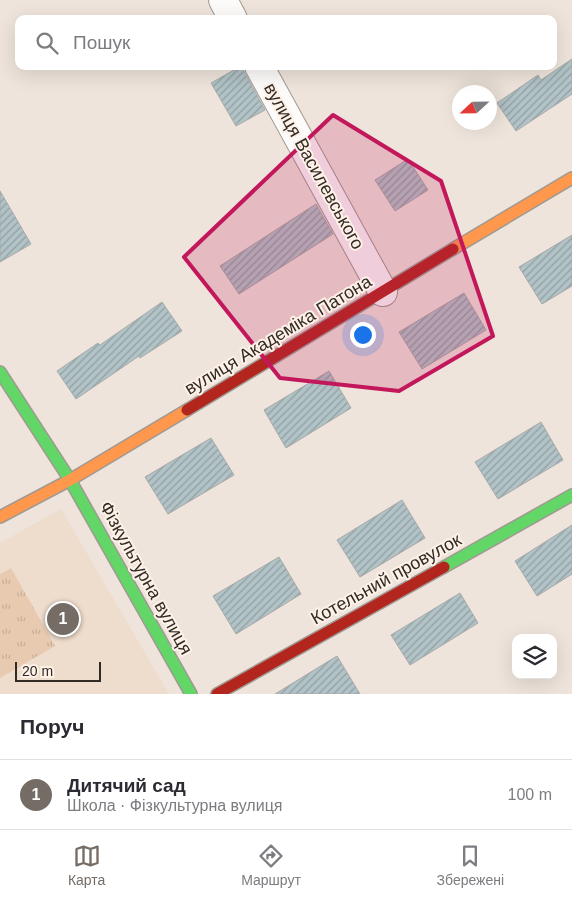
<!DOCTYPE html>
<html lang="uk">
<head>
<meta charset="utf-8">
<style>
	body { margin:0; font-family:Helvetica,sans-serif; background:#f7f7f7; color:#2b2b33 }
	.controls { position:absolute; right:15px; bottom:15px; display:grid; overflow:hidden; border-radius:10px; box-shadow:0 5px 20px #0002 }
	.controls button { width:45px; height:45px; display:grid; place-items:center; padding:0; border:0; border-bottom:1px solid #e1e1e2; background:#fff; color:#2b2b33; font:25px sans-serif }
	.compass { position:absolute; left:452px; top:85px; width:45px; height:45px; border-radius:50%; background:#fff; box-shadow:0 5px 20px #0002; rotate:248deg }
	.scale { position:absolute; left:15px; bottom:12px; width:86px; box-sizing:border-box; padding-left:5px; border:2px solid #322b25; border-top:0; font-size:14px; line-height:18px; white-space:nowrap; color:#322b25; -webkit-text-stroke:4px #fdf1e8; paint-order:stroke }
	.you { position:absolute; left:362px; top:334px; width:18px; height:18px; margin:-12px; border:4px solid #fff; border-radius:50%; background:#1a73e8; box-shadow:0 0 0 8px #1a73e833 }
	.badge { display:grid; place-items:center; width:32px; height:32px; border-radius:50%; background:#746c65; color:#fff; font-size:16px; font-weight:700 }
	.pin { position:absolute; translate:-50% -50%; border:2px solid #fff; box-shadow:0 1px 5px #0006 }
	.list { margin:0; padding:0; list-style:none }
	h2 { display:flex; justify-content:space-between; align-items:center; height:65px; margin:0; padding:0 20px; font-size:21px }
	h2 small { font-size:16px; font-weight:400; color:#7c7c81 }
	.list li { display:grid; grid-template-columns:32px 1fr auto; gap:15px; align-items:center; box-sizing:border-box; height:70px; padding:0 20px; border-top:1px solid #e1e1e2 }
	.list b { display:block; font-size:19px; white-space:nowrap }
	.list p { margin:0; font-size:16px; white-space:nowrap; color:#7c7c81 }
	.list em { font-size:16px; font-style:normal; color:#7c7c81 }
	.icon { flex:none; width:28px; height:28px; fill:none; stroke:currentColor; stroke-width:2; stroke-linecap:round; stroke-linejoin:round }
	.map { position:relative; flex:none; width:572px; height:694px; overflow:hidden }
	.search { position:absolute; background:#fff; box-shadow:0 5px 20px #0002; left:15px; right:15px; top:15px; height:55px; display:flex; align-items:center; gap:12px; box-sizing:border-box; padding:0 18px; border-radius:10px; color:#7c7c81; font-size:19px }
	.sheet { height:135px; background:#fff }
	nav { display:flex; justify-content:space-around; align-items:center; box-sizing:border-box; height:70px; border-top:1px solid #e1e1e2; background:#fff; font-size:14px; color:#7c7c81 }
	nav a { display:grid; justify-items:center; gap:2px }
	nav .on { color:#746c65 }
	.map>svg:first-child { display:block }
	.built { fill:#eedccc }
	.grass { fill:url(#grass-tufts) }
	.building { fill:url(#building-hatch); stroke:#a9a9a7 }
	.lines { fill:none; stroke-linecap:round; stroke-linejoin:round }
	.street-casing { stroke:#a09992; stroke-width:30 }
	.fast-casing { stroke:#a09992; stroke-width:14 }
	.slow-casing { stroke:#a09992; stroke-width:14 }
	.jam-casing { stroke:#a09992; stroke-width:14 }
	.street { stroke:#fcfbfa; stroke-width:28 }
	.fast { stroke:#63d668; stroke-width:11 }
	.slow { stroke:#ff974d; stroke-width:11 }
	.jam { stroke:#b3261e; stroke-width:11 }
	.marked { fill:#c2185b; fill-opacity:0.2; stroke:#c2185b; stroke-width:4; stroke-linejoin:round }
	.labels { text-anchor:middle; stroke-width:4; stroke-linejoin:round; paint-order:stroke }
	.street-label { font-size:18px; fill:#322b25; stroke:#fdf1e8 }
</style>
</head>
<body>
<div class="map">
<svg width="572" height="694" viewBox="0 0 572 694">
	<defs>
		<pattern id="grass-tufts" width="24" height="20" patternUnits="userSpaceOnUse" patternTransform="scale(1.25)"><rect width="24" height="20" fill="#e8cab0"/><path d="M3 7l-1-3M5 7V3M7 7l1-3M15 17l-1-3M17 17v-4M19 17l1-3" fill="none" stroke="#c7ae97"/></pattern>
		<pattern id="building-hatch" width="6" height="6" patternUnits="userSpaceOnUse" patternTransform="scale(1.25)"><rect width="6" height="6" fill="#b1c3c7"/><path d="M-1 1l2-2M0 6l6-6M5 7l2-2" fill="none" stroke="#919fa1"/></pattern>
	</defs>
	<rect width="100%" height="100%" fill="#eee4db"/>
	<path class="built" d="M61 509 169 694H0V543Z"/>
	<path class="grass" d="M11 568 55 646 0 678V574Z"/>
	<path class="building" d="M572 59V94L516 131 497 103 538 75 541 80Z
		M241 66 265 110 236 126 211 83Z
		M408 159 428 190 395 211 375 180Z
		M0 191 31 244 0 262Z
		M316 204 333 234 239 294 220 266Z
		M572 235V286L542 304 519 267Z
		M464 293 486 330 422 369 399 332Z
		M162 302 182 331 140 358 139 356 76 399 57 371 98 343 100 345Z
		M329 371 351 408 286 448 264 410Z
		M541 422 563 460 498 499 475 462Z
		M211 438 234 475 168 514 145 477Z
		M402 500 425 538 360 577 337 540Z
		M572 525V574L537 596 515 561Z
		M279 557 301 594 236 634 213 596Z
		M460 593 478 623 410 665 391 635Z
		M337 656 360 694H275Z"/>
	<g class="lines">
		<defs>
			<path id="street" d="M223 0 233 19
				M259 66 383 292"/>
			<path id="fast" d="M0 372 70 480 191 694
				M444 567 572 495"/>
			<path id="slow" d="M453 249 572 178
				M0 517 70 480 187 410"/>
			<path id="jam" d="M187 410 453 249
				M217 694 444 567"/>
		</defs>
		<use href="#street" class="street-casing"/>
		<use href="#fast" class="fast-casing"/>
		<use href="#slow" class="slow-casing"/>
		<use href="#jam" class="jam-casing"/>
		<use href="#street" class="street"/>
		<use href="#fast" class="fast"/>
		<use href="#slow" class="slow"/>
		<use href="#jam" class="jam"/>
	</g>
	<path class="marked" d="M333 115 441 181 493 336 399 391 280 378 184 257Z"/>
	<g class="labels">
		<g class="street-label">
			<text transform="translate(314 166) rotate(61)" y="6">вулиця Василевського</text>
			<text transform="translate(278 335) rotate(-31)" y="6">вулиця Академіка Патона</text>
			<text transform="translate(146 578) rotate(61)" y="6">Фізкультурна вулиця</text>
			<text transform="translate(386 579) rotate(-29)" y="6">Котельний провулок</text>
		</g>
	</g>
</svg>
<div class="controls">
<button><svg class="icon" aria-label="layers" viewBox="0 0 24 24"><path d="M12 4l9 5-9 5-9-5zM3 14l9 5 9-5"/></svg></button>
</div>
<svg class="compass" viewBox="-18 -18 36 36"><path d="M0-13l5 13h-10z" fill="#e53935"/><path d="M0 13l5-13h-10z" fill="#7c7c81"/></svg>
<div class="scale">20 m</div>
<div class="you"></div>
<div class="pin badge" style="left:63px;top:619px">1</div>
<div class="search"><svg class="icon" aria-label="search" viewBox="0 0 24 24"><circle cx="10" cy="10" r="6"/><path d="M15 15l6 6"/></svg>Пошук</div>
</div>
<section class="sheet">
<h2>Поруч<small></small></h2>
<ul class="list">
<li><span class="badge">1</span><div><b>Дитячий сад</b><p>Школа · Фізкультурна вулиця</p></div><em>100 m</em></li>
</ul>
</section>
<nav>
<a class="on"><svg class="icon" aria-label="map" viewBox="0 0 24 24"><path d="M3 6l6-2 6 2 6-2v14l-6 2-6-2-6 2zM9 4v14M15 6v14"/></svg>Карта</a>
<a><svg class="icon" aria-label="directions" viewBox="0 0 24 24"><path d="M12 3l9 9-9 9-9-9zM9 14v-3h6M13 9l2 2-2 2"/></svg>Маршрут</a>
<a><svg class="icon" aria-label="saved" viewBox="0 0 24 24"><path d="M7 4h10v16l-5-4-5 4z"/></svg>Збережені</a>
</nav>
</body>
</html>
